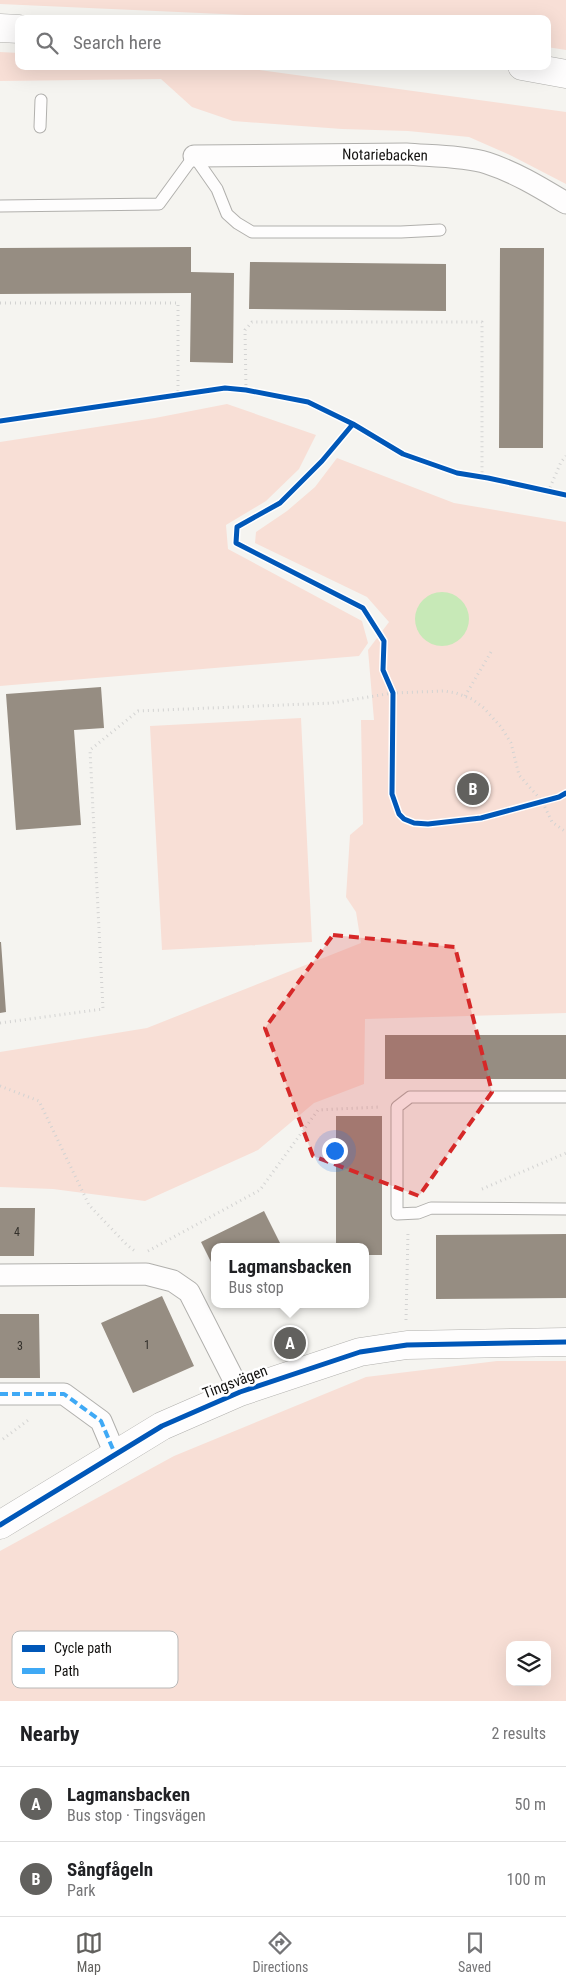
<!DOCTYPE html>
<html lang="en">
<head>
<meta charset="utf-8">
<style>
	body { margin:0; font-family:"Roboto Condensed",sans-serif; background:#f6f6f6; color:#202124 }
	.controls { position:absolute; right:15px; bottom:15px; display:grid; overflow:hidden; border-radius:10px; box-shadow:0 5px 20px #0002 }
	.controls button { width:45px; height:45px; display:grid; place-items:center; padding:0; border:0; border-bottom:1px solid #e0e0e0; background:#fff; color:#202124; font:25px sans-serif }
	.you { position:absolute; left:334px; top:1150px; width:18px; height:18px; margin:-12px; border:4px solid #fff; border-radius:50%; background:#1a73e8; box-shadow:0 0 0 8px #1a73e833 }
	.badge { display:grid; place-items:center; width:32px; height:32px; border-radius:50%; background:#62615e; color:#fff; font-size:16px; font-weight:700 }
	.pin { position:absolute; translate:-50% -50%; border:2px solid #fff; box-shadow:0 1px 5px #0006 }
	.popup { position:absolute; left:211px; top:1243px; width:158px; height:65px; box-sizing:border-box; display:grid; place-content:center; border-radius:10px; background:#fff; filter:drop-shadow(0 1px 4px #0005); font-size:16px; white-space:nowrap; color:#757577 }
	.popup b { font-size:19px; color:#202124 }
	.popup::after { content:''; position:absolute; left:50%; top:100%; margin-left:-10px; border:10px solid transparent; border-top-color:#fff }
	.list { margin:0; padding:0; list-style:none }
	h2 { display:flex; justify-content:space-between; align-items:center; height:65px; margin:0; padding:0 20px; font-size:21px }
	h2 small { font-size:16px; font-weight:400; color:#757577 }
	.list li { display:grid; grid-template-columns:32px 1fr auto; gap:15px; align-items:center; box-sizing:border-box; height:75px; padding:0 20px; border-top:1px solid #e0e0e0 }
	.list b { display:block; font-size:19px; white-space:nowrap }
	.list p { margin:0; font-size:16px; white-space:nowrap; color:#757577 }
	.list em { font-size:16px; font-style:normal; color:#757577 }
	.icon { flex:none; width:28px; height:28px; fill:none; stroke:currentColor; stroke-width:2; stroke-linecap:round; stroke-linejoin:round }
	.map { position:relative; flex:none; width:566px; height:1701px; overflow:hidden }
	.search { position:absolute; background:#fff; box-shadow:0 5px 20px #0002; left:15px; right:15px; top:15px; height:55px; display:flex; align-items:center; gap:12px; box-sizing:border-box; padding:0 18px; border-radius:10px; color:#757577; font-size:19px }
	.sheet { height:215px; background:#fff }
	nav { display:flex; justify-content:space-around; align-items:center; box-sizing:border-box; height:70px; border-top:1px solid #e0e0e0; background:#fff; font-size:14px; color:#757577 }
	nav a { display:grid; justify-items:center; gap:2px }
	nav .on { color:#62615e }
	.map>svg:first-child { display:block }
	.green { fill:#f8dfd6; fill-rule:evenodd }
	.water { fill:#c7e9b7 }
	.building { fill:#968d82 }
	.lines { fill:none; stroke-linecap:round; stroke-linejoin:round }
	.lane-casing { stroke:#b1b0ad; stroke-width:13 }
	.street-casing { stroke:#b1b0ad; stroke-width:23 }
	.secondary-casing { stroke:#b1b0ad; stroke-width:29 }
	.path { stroke:#d3d3d2; stroke-width:3; stroke-dasharray:1 4; stroke-linecap:butt }
	.lane { stroke:#fefdfd; stroke-width:11 }
	.street { stroke:#fefdfd; stroke-width:21 }
	.secondary { stroke:#fefdfd; stroke-width:28 }
	.quiet { stroke:#3fa9f5; stroke-width:4; stroke-dasharray:8 4; stroke-linecap:butt }
	.cycleway-casing { stroke:#fff; stroke-width:8 }
	.cycleway { stroke:#0057b8; stroke-width:5 }
	.marked { fill:#d62828; fill-opacity:0.2; stroke:#d62828; stroke-width:4; stroke-dasharray:10 6; stroke-linejoin:round }
	.labels { text-anchor:middle; stroke-width:5; stroke-linejoin:round; paint-order:stroke }
	.number-label { font-size:12px; fill:#34312c }
	.street-label { font-size:15px; fill:#131210; stroke:#fff }
	.key { fill:#fff; stroke:#b8b8b7; stroke-width:1 }
	.key-label { font-size:14px; fill:#131210 }
</style>
</head>
<body>
<div class="map">
<svg width="566" height="1701" viewBox="0 0 566 1701">
	<rect width="100%" height="100%" fill="#f5f4f0"/>
	<path class="green" d="M0 0H566V50L547 47V19H332L0 4Z
		M0 52 19 53V66H230L566 112V184L512 156 469 137 408 131 342 129 233 121 192 107 161 79 0 81Z
		M227 404 316 435 299 469 266 501 226 525 228 549 362 621 368 643 359 656 0 686V442L155 418Z
		M337 458 454 503 566 522V1013L365 1019 364 1084 314 1103 258 1150 145 1201 53 1189 0 1187V1052L147 1028 361 943 356 912 346 897 350 835 363 824 361 720H374L368 650 389 622 367 597 255 543 256 532 287 511 315 487Z
		M301 718 312 942 162 950 150 726Z
		M497 1361H566V1701H0V1551L174 1456 366 1377ZM510 1645H547V1682H510Z"/>
	<path class="water" d="M415 619a27 27 0 1 1 54 0a27 27 0 1 1-54 0Z"/>
	<path class="building" d="M191 247V272L234 273 233 363 190 362 191 293 0 294V248Z
		M500 248H544L543 448H499Z
		M250 262 446 264V311L249 309Z
		M101 687 104 728 74 730 81 825 16 830 6 694Z
		M0 942H1L6 1012 0 1013Z
		M385 1035H566V1079H385Z
		M336 1116H382V1255H365V1247H336Z
		M0 1208H35L34 1256H0Z
		M264 1211 282 1247H215V1270L201 1242Z
		M566 1234V1298L436 1299V1235Z
		M162 1296 194 1366 133 1393 101 1323Z
		M0 1314H39L40 1378H0Z"/>
	<g class="lines">
		<defs>
			<path id="lane" d="M40 127 41 100
				M0 206 159 204 194 156 217 189 227 214 237 223 252 232H401L440 230
				M566 1097H410L397 1107V1214L418 1213 431 1208 566 1209"/>
			<path id="street" d="M194 156 406 154C429 156 466 156 487 163 515 172 541 188 566 203
				M0 1275 146 1274 173 1281 189 1292 240 1392
				M0 1394H64L101 1421 115 1454"/>
			<path id="secondary" d="M0 28 19 29
				M522 66 566 74
				M0 1525 162 1426 240 1392 360 1352 407 1345 566 1342"/>
		</defs>
		<use href="#lane" class="lane-casing"/>
		<use href="#street" class="street-casing"/>
		<use href="#secondary" class="secondary-casing"/>
		<path class="path" d="M0 303H178V396
			M246 390 245 330 252 322H482V477
			M548 492 561 462 566 456
			M465 696 491 652
			M0 1023 103 1009 90 750 138 711 332 703 393 693 444 691 456 693 472 699 484 708 501 727 511 743 519 775 542 801 552 822 566 832
			M0 1086 39 1101 89 1205 127 1245 135 1251
			M482 1189 566 1153
			M148 1251 260 1190 318 1110 380 1107
			M406 1320 408 1232
			M3 1439 31 1418"/>
		<use href="#lane" class="lane"/>
		<use href="#street" class="street"/>
		<use href="#secondary" class="secondary"/>
		<path class="quiet" d="M0 1394H64L101 1421 115 1454"/>
		<defs>
			<path id="cycleway" d="M0 421 225 388 246 390 308 402 353 424 403 454 457 473 488 478 566 495
				M353 424 322 461 280 503 237 527 236 543 363 608 384 641 383 670 393 693 392 794 399 814 404 819 414 823 428 824 481 818 559 797 566 793
				M0 1525 162 1426 240 1392 360 1352 407 1345 566 1342"/>
		</defs>
		<use href="#cycleway" class="cycleway-casing"/>
		<use href="#cycleway" class="cycleway"/>
	</g>
	<path class="marked" d="M333 935 455 947 492 1092 419 1196 313 1156 265 1028Z"/>
	<g class="labels">
		<g class="number-label">
			<text x="17" y="1236">4</text>
			<text x="147" y="1349">1</text>
			<text x="20" y="1350">3</text>
		</g>
		<g class="street-label">
			<text transform="translate(385 155) rotate(1)" y="5">Notariebacken</text>
			<text transform="translate(235 1382) rotate(-21)" y="5">Tingsvägen</text>
		</g>
	</g>
	<rect x="12" y="1631" width="166" height="57" rx="8" class="key"/>
	<rect x="22" y="1645" width="23" height="7" fill="#0057b8"/>
	<rect x="22" y="1668" width="23" height="6" fill="#3fa9f5"/>
	<g class="key-label">
		<text x="54" y="1653">Cycle path</text>
		<text x="54" y="1676">Path</text>
	</g>
</svg>
<div class="controls">
<button><svg class="icon" aria-label="layers" viewBox="0 0 24 24"><path d="M12 4l9 5-9 5-9-5zM3 14l9 5 9-5"/></svg></button>
</div>
<div class="you"></div>
<div class="pin badge" style="left:290px;top:1343px">A</div>
<div class="popup"><b>Lagmansbacken</b>Bus stop</div>
<div class="pin badge" style="left:473px;top:789px">B</div>
<div class="search"><svg class="icon" aria-label="search" viewBox="0 0 24 24"><circle cx="10" cy="10" r="6"/><path d="M15 15l6 6"/></svg>Search here</div>
</div>
<section class="sheet">
<h2>Nearby<small>2 results</small></h2>
<ul class="list">
<li><span class="badge">A</span><div><b>Lagmansbacken</b><p>Bus stop · Tingsvägen</p></div><em>50 m</em></li>
<li><span class="badge">B</span><div><b>Sångfågeln</b><p>Park</p></div><em>100 m</em></li>
</ul>
</section>
<nav>
<a class="on"><svg class="icon" aria-label="map" viewBox="0 0 24 24"><path d="M3 6l6-2 6 2 6-2v14l-6 2-6-2-6 2zM9 4v14M15 6v14"/></svg>Map</a>
<a><svg class="icon" aria-label="directions" viewBox="0 0 24 24"><path d="M12 3l9 9-9 9-9-9zM9 14v-3h6M13 9l2 2-2 2"/></svg>Directions</a>
<a><svg class="icon" aria-label="saved" viewBox="0 0 24 24"><path d="M7 4h10v16l-5-4-5 4z"/></svg>Saved</a>
</nav>
</body>
</html>
